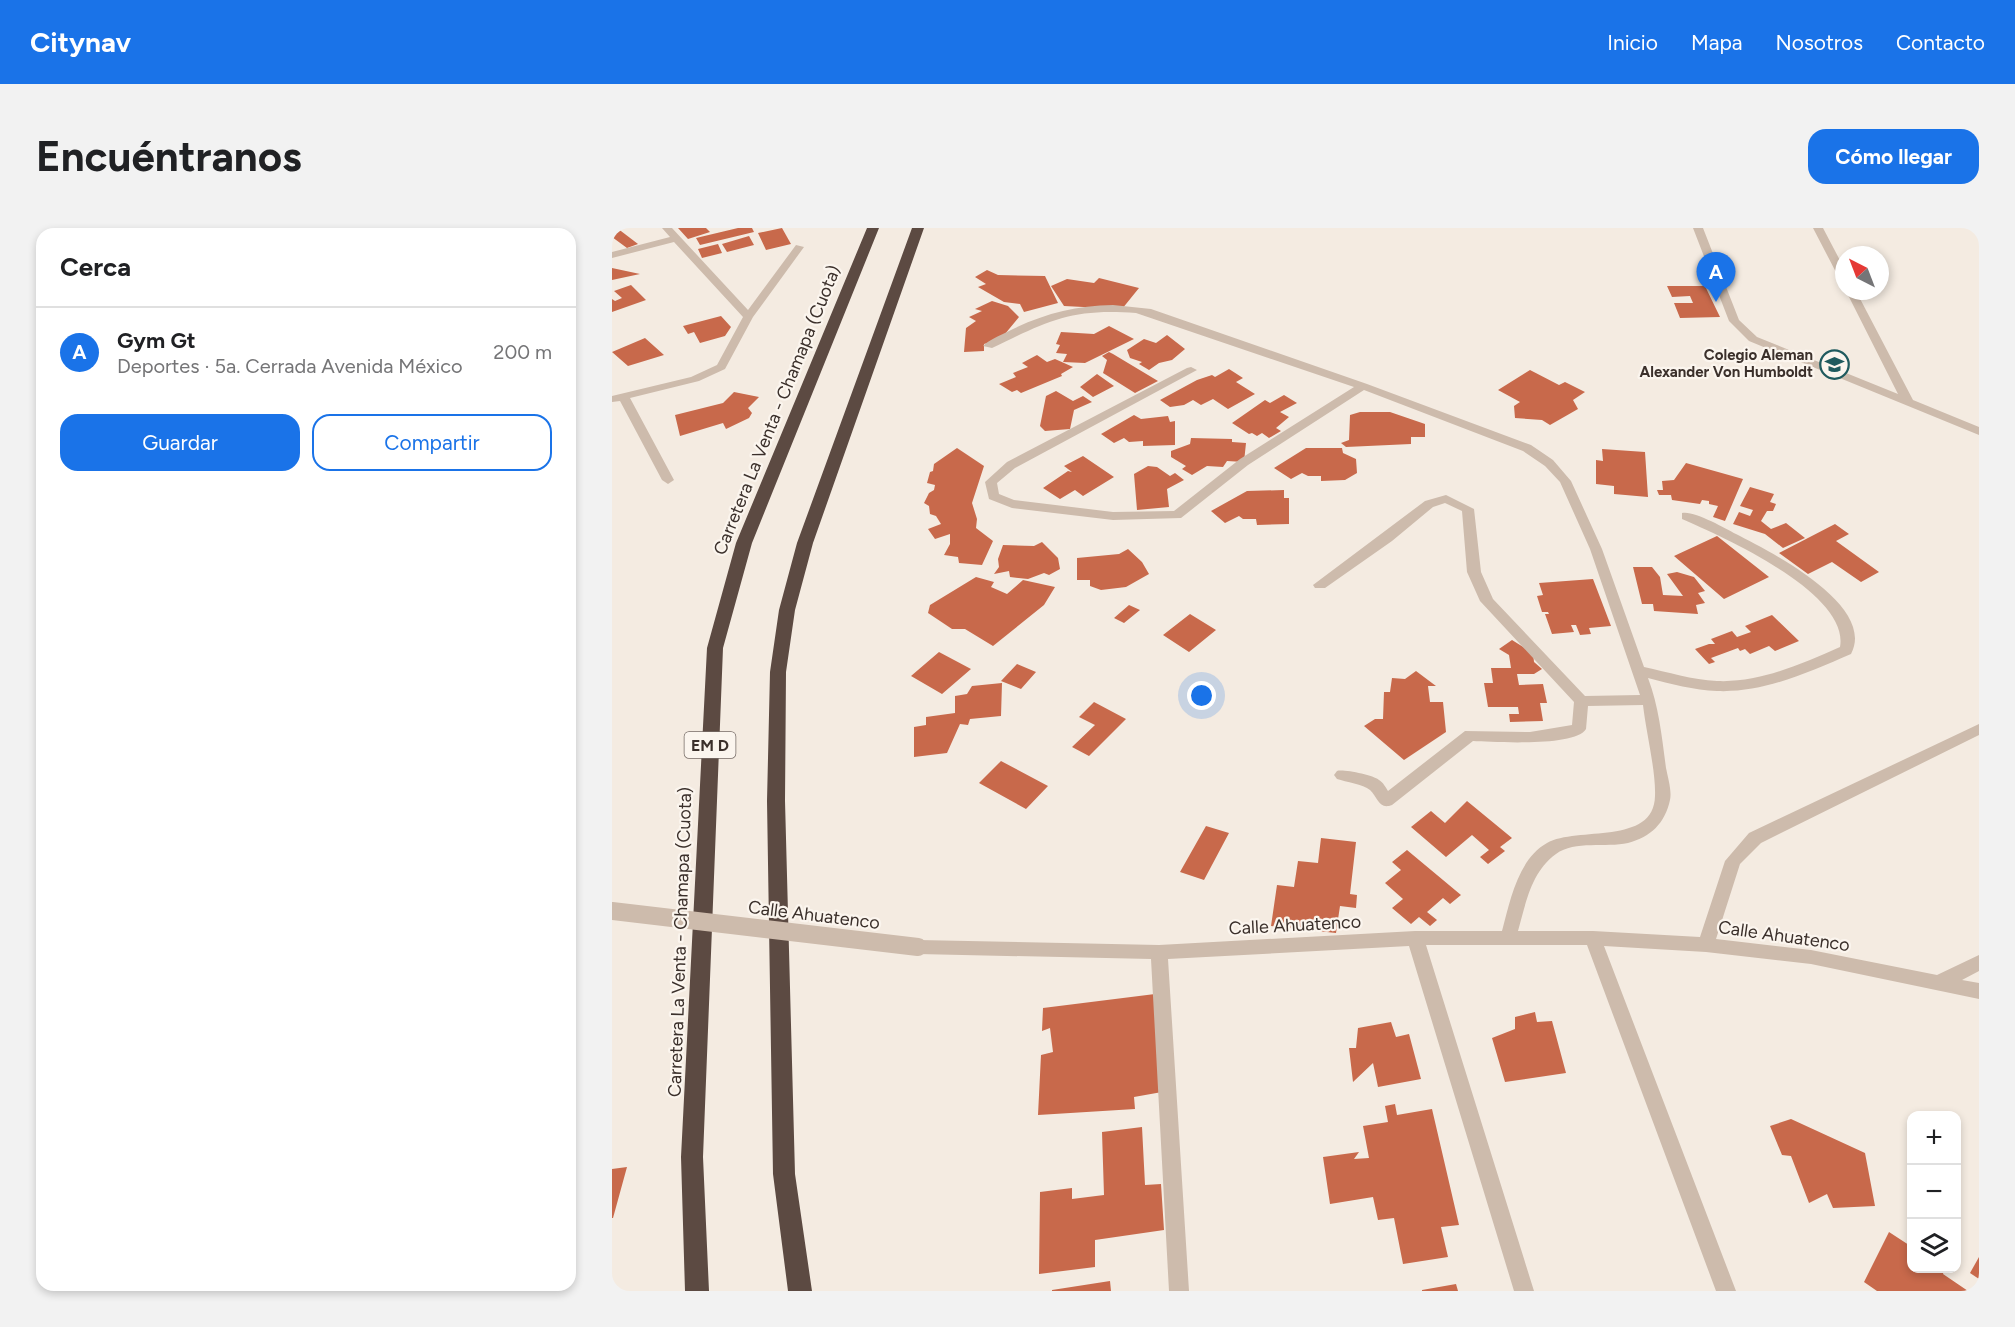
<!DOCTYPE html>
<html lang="es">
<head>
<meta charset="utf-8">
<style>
	body { margin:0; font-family:Figtree,sans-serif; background:#f2f2f2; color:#202124 }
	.controls { position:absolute; right:18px; bottom:18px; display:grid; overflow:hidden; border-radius:12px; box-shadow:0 3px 9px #0003 }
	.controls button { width:54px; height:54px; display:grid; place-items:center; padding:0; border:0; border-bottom:2px solid #e0e0e0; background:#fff; color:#202124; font:30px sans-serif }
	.compass { position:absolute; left:1223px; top:18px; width:54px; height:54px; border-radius:50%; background:#fff; box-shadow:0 3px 9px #0003; rotate:318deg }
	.you { position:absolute; left:590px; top:468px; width:21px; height:21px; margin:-15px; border:4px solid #fff; border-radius:50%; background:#1a73e8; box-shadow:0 0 0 9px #1a73e833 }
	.badge { display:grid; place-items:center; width:39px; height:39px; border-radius:50%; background:#1a73e8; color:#fff; font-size:20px; font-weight:700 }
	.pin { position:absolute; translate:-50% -50px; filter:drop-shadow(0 2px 3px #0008) }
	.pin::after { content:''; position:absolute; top:32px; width:21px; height:18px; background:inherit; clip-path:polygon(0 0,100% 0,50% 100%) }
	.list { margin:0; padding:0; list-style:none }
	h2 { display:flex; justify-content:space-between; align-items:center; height:78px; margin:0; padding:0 24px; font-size:26px }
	h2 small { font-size:20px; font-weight:400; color:#757577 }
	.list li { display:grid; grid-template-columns:39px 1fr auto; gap:18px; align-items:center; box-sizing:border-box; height:90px; padding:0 24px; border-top:2px solid #e0e0e0 }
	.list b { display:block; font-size:22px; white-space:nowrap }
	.list p { margin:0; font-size:20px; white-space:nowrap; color:#757577 }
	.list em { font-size:20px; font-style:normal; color:#757577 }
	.actions { display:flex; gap:12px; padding:18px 24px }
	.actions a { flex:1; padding:14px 0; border:2px solid #1a73e8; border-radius:18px; text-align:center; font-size:21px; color:#1a73e8 }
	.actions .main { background:#1a73e8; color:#fff }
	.icon { flex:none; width:33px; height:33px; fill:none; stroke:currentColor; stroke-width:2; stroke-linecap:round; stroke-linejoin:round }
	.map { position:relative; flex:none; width:1367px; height:1063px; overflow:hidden; border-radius:18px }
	header { display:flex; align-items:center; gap:36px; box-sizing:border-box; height:84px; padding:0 30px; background:#1a73e8; color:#fff }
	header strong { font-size:28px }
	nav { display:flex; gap:33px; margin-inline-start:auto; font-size:21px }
	.intro { display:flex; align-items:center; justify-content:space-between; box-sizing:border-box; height:144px; padding:0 36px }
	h1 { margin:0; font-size:42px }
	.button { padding:15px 27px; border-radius:18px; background:#1a73e8; color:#fff; font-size:21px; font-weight:700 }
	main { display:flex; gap:36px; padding:0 36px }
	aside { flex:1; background:#fff; border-radius:18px; box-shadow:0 3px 9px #0003 }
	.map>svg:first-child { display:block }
	.building { fill:#c8694b }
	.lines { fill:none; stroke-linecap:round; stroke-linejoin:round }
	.minor { fill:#cdbbac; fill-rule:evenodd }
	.motorway { fill:#5c4a42; fill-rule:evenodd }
	.minor-bridge { stroke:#cdbbac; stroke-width:18 }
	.labels { text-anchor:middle; stroke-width:4.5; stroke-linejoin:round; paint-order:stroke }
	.far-poi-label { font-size:15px; font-weight:bold; fill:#3b302b; stroke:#fbf5ee; text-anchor:end }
	.shield { fill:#fbf5ee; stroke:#756b66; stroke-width:1.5 }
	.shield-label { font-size:16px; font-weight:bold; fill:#3b302b }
	.street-label { font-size:18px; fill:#3b302b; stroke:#fbf5ee }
</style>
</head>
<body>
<header>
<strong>Citynav</strong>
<nav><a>Inicio</a><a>Mapa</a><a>Nosotros</a><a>Contacto</a></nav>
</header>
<div class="intro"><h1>Encuéntranos</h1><a class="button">Cómo llegar</a></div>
<main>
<aside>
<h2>Cerca<small></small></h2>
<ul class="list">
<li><span class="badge">A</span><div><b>Gym Gt</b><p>Deportes · 5a. Cerrada Avenida México</p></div><em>200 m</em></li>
</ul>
<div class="actions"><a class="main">Guardar</a><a>Compartir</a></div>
</aside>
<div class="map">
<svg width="1367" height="1063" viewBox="0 0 1367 1063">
	<rect width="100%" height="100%" fill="#f4ebe1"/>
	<path class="building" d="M0 0H5L26 16 15 20 0 9Z
		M66 0H94L98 4 76 11Z
		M126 0H140L142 4 88 17 84 10Z
		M170 0 179 16 154 22 146 5Z
		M137 8 142 17 115 24 110 16Z
		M106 16 110 25 90 30 86 21Z
		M0 40 28 46 0 52Z
		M375 42 386 47 433 48 446 75 412 84 408 76 392 74 366 59 374 56 363 49Z
		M487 50 527 60 510 81 452 78 439 58 455 51 482 55Z
		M19 57 34 72 0 84V71L3 73 10 70 2 63Z
		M1055 58H1093L1108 89 1068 90 1062 75H1081L1078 68 1060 69Z
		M380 73 396 78 407 89 388 112 372 116V123L352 124 354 100 364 93 357 89 370 83 363 81Z
		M109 88 119 99 113 108 88 115 82 104 76 106 71 98Z
		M497 98 522 111 473 135 451 134 455 126 444 125 448 117 444 116 449 104 482 106Z
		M555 107 573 121 560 132 547 135 537 142 527 136 530 134 518 130 515 122 532 111 544 115Z
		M33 110 52 127 16 138 0 124Z
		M497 124 501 126 546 153 523 165 491 145 495 132 490 128Z
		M425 127 435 134 443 131 461 139 449 146 450 148 409 165 405 162 400 164 387 156 404 149 401 145 416 139 410 135Z
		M617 141 631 150 624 154 643 166 616 181 601 171 589 177 581 172 572 177 558 179 548 172 585 152 600 147 603 149Z
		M918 142 947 157 953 154 973 164 961 172 966 181 938 197 930 192 903 190 902 178 908 174 886 162Z
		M485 146 502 158 481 169 468 159Z
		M444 163 461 173 471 168 480 174 462 182 458 201 433 203 428 198 434 168Z
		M122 164 147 169 136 180 140 185 137 190 114 201 111 195 68 208 63 187 111 175Z
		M672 167 685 175 668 184 677 189 664 200 669 203 657 210 650 205 645 208 640 205 637 206 620 195 653 172 658 175Z
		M748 184H778L813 196V209H799V216L734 219 729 215 737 212 738 187Z
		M522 187 529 191 556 188 558 194 563 193V217L531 218V213L517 214 512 210 502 215 489 206Z
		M579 210 620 211V214L634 215 632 234 615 233 611 239 595 238 580 247 570 241 574 238 559 229V223L578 216Z
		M345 220 372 238 360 275 365 291 364 300 381 313 370 337 347 335 346 329 332 327 338 316V306L323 311 316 301 329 296 324 288 318 286 317 278 312 275 317 265 322 262 323 257 315 255 318 244 321 243 322 236Z
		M694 220H730L731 225 744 231 745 245 733 252 709 253V248H696L690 245 679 251 662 240Z
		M990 221 1033 224 1036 269 1002 266V258L984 256V232L991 233Z
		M471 228 502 249 471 268 463 262 448 271 431 260 456 243 460 244 452 238Z
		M1074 235 1131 251 1113 293 1101 289 1106 278 1097 276V273L1090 272 1088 276 1060 272 1059 267H1047L1045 262H1051L1050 253 1062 252Z
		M536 238 545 239 558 248 563 245 572 252 555 261 557 279 525 282 522 246Z
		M1138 259 1162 266 1158 274 1164 276 1161 283H1155L1149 293 1159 301 1174 295 1193 310 1171 320 1153 306 1121 296 1127 284 1138 288 1141 282 1128 278Z
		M672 262V270H677V296L645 297 644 291H631L627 288 613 295 599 283 635 263Z
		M1223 296 1237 306 1224 313 1267 344 1249 354 1220 334 1196 346 1167 325Z
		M1105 308 1157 349 1112 371 1062 328Z
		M430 314 446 330 448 341 437 347 432 345 416 351 398 349 397 343 382 346 387 339 386 331 391 317 422 318Z
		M516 321 530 334 537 346 514 359 489 362 478 358V352H465V330L507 326Z
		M1021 339H1040L1048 349 1051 367 1071 368 1055 346 1065 344 1082 349 1093 363 1086 365 1093 375 1084 377 1086 386 1042 383 1041 376H1030Z
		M364 349 382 354 379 359 395 366 411 352 443 359 432 377 381 418 353 401H340L316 385 318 377Z
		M981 351 999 398 977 400 979 406 968 407 964 397H959L962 404 940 406 933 386H937L936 384H930L925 368 931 367 927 355Z
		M517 377 528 382 512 395 502 390Z
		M578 386 604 402 577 424 551 407Z
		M1160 387 1187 413 1163 423 1157 418 1138 426 1133 421 1128 423 1126 420 1099 430 1103 434 1097 436 1083 421 1097 416H1103L1099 411 1120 403 1125 409 1139 404 1133 398Z
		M900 412 921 425 922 434 930 441 922 446H905L907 457 931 456 935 475H928L931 493 898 494 897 486H907L906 479H876L872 455H881L879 440H899L897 427 887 421Z
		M327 424 359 441 330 466 299 448Z
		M405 436 424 444 409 461 389 453Z
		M804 443 824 458H816L818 474H831L834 504 792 532 752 498 763 491H771L772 464H778L780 450 793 451Z
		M390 455 389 488 358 491 356 497 348 496 335 525 302 529V499L314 497V489L343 485V468L355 466 360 458Z
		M482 474 514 491 477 528 460 519 483 497 467 489Z
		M389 533 436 558 414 581 367 555Z
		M855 573 900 610 888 619 893 623 876 636 868 629 877 622 860 607 834 629 799 599 819 583 833 595Z
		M594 598 617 605 592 652 568 644Z
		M709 610 744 614 738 666 745 667 744 680 728 678 724 705 659 698 665 657 682 659 686 633 706 635Z
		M795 622 849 667 838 676 831 670 815 684 825 692 818 698 807 689 799 696 780 680 791 671 773 655 789 642 780 634Z
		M543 766 550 864 522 869 523 881 426 887 429 827 441 824 438 800 430 803 431 780Z
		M923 784 925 794 940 793 954 845 893 854 880 810 903 801V789Z
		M779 794 784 809 797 806 809 851 766 859 761 835 741 854 737 820H744L746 800Z
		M783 876 785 887 820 881 847 997 829 999 836 1029 791 1036 782 990 766 992 761 969 718 976 711 929 747 924 742 931 757 930 751 898 776 894 773 878Z
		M1179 891 1253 925 1263 978 1221 980 1215 966 1197 975 1179 928 1170 927 1158 898Z
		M530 899 533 957 549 956 552 1002 483 1012V1039L427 1046 428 964 460 960V971L492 967 490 904Z
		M15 939 1 990H0V941Z
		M1277 1004 1300 1019V1040H1333L1331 1046 1356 1063H1265L1252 1054Z
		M1367 1029V1051L1358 1045Z
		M498 1053 499 1063H440V1062Z
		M844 1056 846 1063H810V1062Z"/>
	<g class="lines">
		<path class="minor" d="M50 0H60L136 82 184 17 192 19 141 89 113 141 87 153 18 170 62 252 56 256 50 252 8 173 0 174V168L79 149 105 137 131 89 62 14 0 30V24L58 9Z
			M1081 0H1091L1127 92 1145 109 1286 166 1234 63H1244L1301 172 1367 199V207L1137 113 1117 93Z
			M1201 0H1211L1232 40V53L1227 50Z
			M501 77 539 81 755 156 919 217 941 232 959 253 990 321 1032 439C1056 444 1080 452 1105 453 1148 455 1189 436 1228 419 1238 365 1111 309 1070 291V285C1081 282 1113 300 1124 306 1157 323 1265 377 1239 426 1197 444 1152 465 1105 463 1082 462 1059 456 1036 450 1047 479 1050 510 1054 540 1056 550 1060 563 1058 572 1053 595 1039 609 1016 615 994 620 963 612 944 626 919 644 914 675 906 703H981L1088 709 1113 633 1137 605 1367 496V507L1149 615 1128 636 1104 711 1199 722 1325 747 1367 727V743L1350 752 1367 755V771L1199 736 1094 724 992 718 1124 1063H1104L975 717H814L922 1063H902L797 718 556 731 577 1063H557L539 731 306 726 300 724 298 719 300 714 306 712 547 717 803 703H890C898 673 906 631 935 615 965 598 1042 618 1043 568 1044 543 1034 504 1031 477L976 478 974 501C964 519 882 514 861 513L780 577C767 582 766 570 758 562 751 556 734 554 725 551L722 547 725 543C731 541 761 547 767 552 771 554 774 560 776 563L853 503 918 504 960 497 962 474 868 373 855 344 850 283 833 275 821 279 780 313 713 360H703L701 357 813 273 834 267 862 281 869 344 881 371 973 468 1028 467 978 321 948 254 933 238 911 223 752 162 636 237 569 290 501 292 400 280 377 271 373 254 395 234 575 140 579 139 585 142 403 240 385 255 387 266 402 272 501 284 562 283 628 231 742 159 524 85C459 80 436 93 380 120L371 118C377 112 387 108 395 104 430 86 462 78 501 77Z"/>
		<path class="motorway" d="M255 0H267L140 315 111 420 91 929 97 1063H73L69 929 95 420 124 315Z
			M300 0H312L201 315 183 382 174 444 173 573 183 946 200 1063H176L161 946 155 573 158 444 167 382 185 315Z"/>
		<path class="minor-bridge" d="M0 683 306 719"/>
	</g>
	<defs>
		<symbol id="school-ring" viewBox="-11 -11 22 22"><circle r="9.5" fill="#fbf5ee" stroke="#1f5a5e" stroke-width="1.5"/><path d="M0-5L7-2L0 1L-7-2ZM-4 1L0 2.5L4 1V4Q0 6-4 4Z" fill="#1f5a5e"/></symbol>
	</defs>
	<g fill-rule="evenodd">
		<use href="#school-ring" x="1206" y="120" width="33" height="33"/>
	</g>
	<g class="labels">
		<g class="far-poi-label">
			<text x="1201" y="132">Colegio Aleman<tspan x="1201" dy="17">Alexander Von Humboldt</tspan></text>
		</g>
		<rect class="shield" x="72.5" y="504" width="51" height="26" rx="4.5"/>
		<g class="shield-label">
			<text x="98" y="523">EM D</text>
		</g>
		<g class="street-label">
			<text transform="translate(165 182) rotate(-68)" y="6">Carretera La Venta - Chamapa (Cuota)</text>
			<text transform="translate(202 687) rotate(7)" y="6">Calle Ahuatenco</text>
			<text transform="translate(683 697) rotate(-3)" y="6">Calle Ahuatenco</text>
			<text transform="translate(1172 708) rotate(8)" y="6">Calle Ahuatenco</text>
			<text transform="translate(68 714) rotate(-88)" y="6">Carretera La Venta - Chamapa (Cuota)</text>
		</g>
	</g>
</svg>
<div class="controls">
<button>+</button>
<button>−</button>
<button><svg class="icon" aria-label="layers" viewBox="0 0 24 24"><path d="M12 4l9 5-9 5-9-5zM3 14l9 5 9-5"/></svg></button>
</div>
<svg class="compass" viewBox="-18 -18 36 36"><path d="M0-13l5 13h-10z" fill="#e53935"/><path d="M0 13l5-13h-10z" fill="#757577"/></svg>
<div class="you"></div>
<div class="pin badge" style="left:1104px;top:74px">A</div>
</div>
</main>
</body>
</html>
